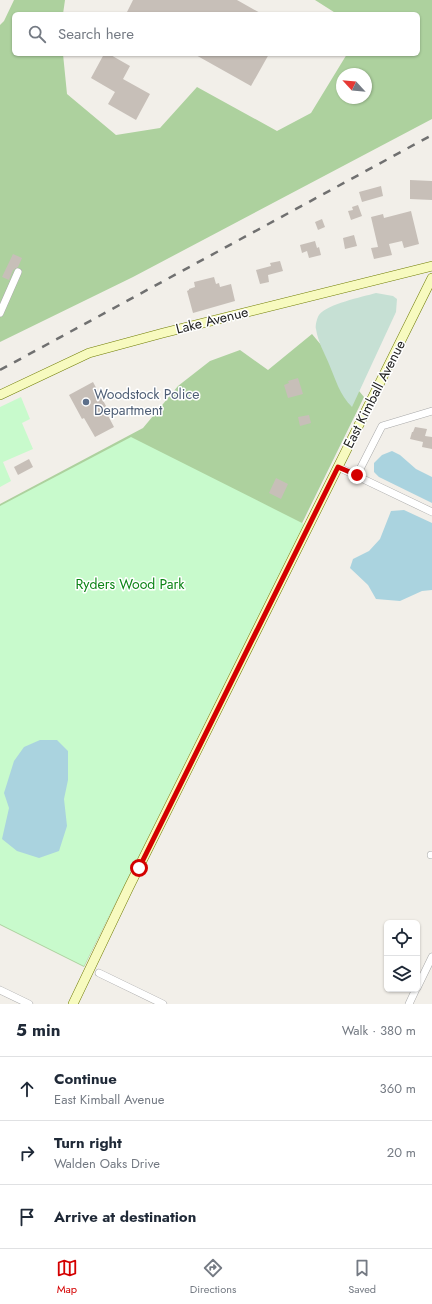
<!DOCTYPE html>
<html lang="en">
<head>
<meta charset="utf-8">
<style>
	body { margin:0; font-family:Jost,sans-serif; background:#f6f6f7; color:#1f2937 }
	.controls { position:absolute; right:12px; bottom:12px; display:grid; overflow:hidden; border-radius:6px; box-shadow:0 1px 3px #0004 }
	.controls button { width:36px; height:36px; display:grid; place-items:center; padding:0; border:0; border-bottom:1px solid #e0e1e3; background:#fff; color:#1f2937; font:20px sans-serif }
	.compass { position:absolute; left:336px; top:68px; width:36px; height:36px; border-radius:50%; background:#fff; box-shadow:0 1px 3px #0004; rotate:296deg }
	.stop { position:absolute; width:12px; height:12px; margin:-9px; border:3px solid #d40000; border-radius:50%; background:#fff }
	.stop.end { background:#d40000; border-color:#fff; box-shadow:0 1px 4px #0008 }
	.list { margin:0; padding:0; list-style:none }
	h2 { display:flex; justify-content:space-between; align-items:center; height:52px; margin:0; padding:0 16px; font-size:17px }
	h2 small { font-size:13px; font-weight:400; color:#747a83 }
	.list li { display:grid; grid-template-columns:26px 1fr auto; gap:12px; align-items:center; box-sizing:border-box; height:64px; padding:0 16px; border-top:1px solid #e0e1e3 }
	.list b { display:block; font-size:15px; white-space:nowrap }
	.list p { margin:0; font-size:13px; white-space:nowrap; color:#747a83 }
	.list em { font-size:13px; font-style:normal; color:#747a83 }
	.icon { flex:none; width:22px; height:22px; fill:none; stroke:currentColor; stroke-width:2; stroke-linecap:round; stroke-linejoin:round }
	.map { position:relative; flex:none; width:432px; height:1004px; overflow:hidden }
	.search { position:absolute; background:#fff; box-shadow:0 1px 3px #0004; left:12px; right:12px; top:12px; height:44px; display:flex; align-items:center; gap:10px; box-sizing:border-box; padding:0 14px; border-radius:6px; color:#747a83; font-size:15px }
	.sheet { height:244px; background:#fff }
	nav { display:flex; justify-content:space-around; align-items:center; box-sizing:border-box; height:56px; border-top:1px solid #e0e1e3; background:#fff; font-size:11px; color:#747a83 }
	nav a { display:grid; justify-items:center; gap:2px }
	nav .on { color:#d40000 }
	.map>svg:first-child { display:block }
	.forest { fill:#add19e; fill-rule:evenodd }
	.wetland { fill:#c6e0d4 }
	.park { fill:#c8facc }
	.water { fill:#aad3df }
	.building { fill:#c7bfb8 }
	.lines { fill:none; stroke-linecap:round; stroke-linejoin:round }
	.street-casing { stroke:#a9a9a9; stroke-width:8 }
	.secondary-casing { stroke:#707d05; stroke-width:10 }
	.street { stroke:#fff; stroke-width:7 }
	.secondary { stroke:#f7fabf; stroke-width:9 }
	.rail { stroke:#707070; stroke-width:2.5; stroke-dasharray:8 8; stroke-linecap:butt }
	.route { stroke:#d40000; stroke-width:5 }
	.service-dot { fill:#5c6f8a; stroke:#fff; stroke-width:1.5 }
	.labels { text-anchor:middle; stroke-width:3; stroke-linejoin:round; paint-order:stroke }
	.street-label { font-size:14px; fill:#222; stroke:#fff }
	.service-label { font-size:14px; fill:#4e5e75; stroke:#fff; text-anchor:start }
	.park-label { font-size:14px; fill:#0c8416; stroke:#fff }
</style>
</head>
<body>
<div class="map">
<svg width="432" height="1004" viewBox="0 0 432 1004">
	<rect width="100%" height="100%" fill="#f2efe9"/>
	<path class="forest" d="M14 0H65L63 14H14V54H63L67 94 116 135 160 128 197 87 277 131 311 113 347 54H418V14H337L315 0H432V119L133 277 0 342V25L4 21ZM342 74H366V98H342Z
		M312 334 364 397 84 967 0 925V504L143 428 178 386 210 361 240 350 268 370Z"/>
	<path class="wetland" d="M376 293 393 296 397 299 396 312 352 407C340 396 335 378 329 364 324 352 318 342 316 329 315 326 317 318 319 315 327 304 362 297 376 293Z"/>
	<path class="park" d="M21 397 30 419 22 423 33 449 3 462 11 481 0 487V407Z
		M131 437 304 524 84 966 0 924V506Z"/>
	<path class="water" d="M392 451 400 455 416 469 432 477V503L379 477 374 472V463L382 455Z
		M404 510 432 523V590L422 591 400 601 376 599 368 585 350 568 353 559 369 551 380 539 391 511Z
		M40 740H57L68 751V780L64 799 67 826 59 851 39 858 17 851 2 839 9 808 4 793 14 761 24 747Z"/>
	<path class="building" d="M133 0H237L262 14H126Z
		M104 54H109L130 66 123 79 150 94 136 120 108 104 115 92 91 78Z
		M194 54H269L251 86Z
		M410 180 432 181V200L410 199Z
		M381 186 383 196 362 202 359 192Z
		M358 205 362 216 351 220 348 211 353 210 352 207Z
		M411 211 419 244 404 248 402 241 389 244 392 255 374 259 371 248 378 247 371 217 383 214 384 218Z
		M322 219 325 227 318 230 315 222Z
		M354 235 357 246 345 249 343 238Z
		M315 241 317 248 319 247 321 255 309 258 307 251 302 253 300 245Z
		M13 254 22 258 18 267 13 270 9 280 2 277Z
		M280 261 283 271 268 275 269 282 260 284 256 270 271 266 270 263Z
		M214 277 216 284 219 283 220 287 231 284 235 301 193 313 187 291 189 290V289L195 287 194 282Z
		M298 378 303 394 288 398 284 385 289 383 288 381Z
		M93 382 106 406 104 408 114 427 95 437 84 418 82 419 69 395Z
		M309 415 311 423 300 426 298 417Z
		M415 427 427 429 425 436 432 437V449L422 447 423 442 410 439 412 432H413Z
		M29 459 33 467 18 475 14 467Z
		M276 478 288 484 281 499 269 493Z"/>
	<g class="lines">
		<defs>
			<path id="street" d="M0 313 18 272
				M338 467 432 512
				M357 475 382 426 432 411
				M431 855H432
				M99 973 163 1004
				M417 988 432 957
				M0 990 29 1004
				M409 1004 416 989"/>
			<path id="secondary" d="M0 395 89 353 163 333 432 266
				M73 1004 129 887 432 278"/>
		</defs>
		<use href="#street" class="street-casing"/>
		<use href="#secondary" class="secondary-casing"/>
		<use href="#street" class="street"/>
		<use href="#secondary" class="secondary"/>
		<path class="rail" d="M0 370 432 135"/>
	</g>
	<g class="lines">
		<path class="route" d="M139 868 338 467 357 475"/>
	</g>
	<circle class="service-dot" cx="86" cy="402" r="4"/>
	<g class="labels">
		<g class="street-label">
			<text transform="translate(212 320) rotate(-14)" y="5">Lake Avenue</text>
			<text transform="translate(374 394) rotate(-63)" y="5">East Kimball Avenue</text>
		</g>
		<g class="service-label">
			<text x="94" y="399">Woodstock Police<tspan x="94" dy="16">Department</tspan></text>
		</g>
		<g class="park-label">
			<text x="130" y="589">Ryders Wood Park</text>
		</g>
	</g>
</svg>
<div class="controls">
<button><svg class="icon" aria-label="locate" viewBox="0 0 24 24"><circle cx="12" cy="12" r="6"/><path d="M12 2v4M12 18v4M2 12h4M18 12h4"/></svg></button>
<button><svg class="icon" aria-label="layers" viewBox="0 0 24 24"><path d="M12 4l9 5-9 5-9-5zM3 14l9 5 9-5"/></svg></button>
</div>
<svg class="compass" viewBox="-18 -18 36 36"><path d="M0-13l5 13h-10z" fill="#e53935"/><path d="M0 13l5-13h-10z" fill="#747a83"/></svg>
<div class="stop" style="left:139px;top:868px"></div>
<div class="stop end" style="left:357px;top:475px"></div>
<div class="search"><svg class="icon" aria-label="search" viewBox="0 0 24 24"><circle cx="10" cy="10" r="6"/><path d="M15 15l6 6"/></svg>Search here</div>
</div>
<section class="sheet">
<h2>5 min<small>Walk · 380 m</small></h2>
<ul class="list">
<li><svg class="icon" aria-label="ahead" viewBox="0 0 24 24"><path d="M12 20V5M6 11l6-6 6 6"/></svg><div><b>Continue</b><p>East Kimball Avenue</p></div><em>360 m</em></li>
<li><svg class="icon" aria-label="right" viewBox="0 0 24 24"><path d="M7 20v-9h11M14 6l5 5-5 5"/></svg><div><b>Turn right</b><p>Walden Oaks Drive</p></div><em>20 m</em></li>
<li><svg class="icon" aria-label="arrive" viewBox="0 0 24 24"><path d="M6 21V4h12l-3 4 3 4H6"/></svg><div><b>Arrive at destination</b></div></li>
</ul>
</section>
<nav>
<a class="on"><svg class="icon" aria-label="map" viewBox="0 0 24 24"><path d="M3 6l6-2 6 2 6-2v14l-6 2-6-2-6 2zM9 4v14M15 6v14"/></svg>Map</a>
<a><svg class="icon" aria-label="directions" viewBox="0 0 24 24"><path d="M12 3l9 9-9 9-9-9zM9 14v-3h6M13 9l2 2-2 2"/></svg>Directions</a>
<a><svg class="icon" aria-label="saved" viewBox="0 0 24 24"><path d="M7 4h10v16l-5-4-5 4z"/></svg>Saved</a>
</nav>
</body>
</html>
